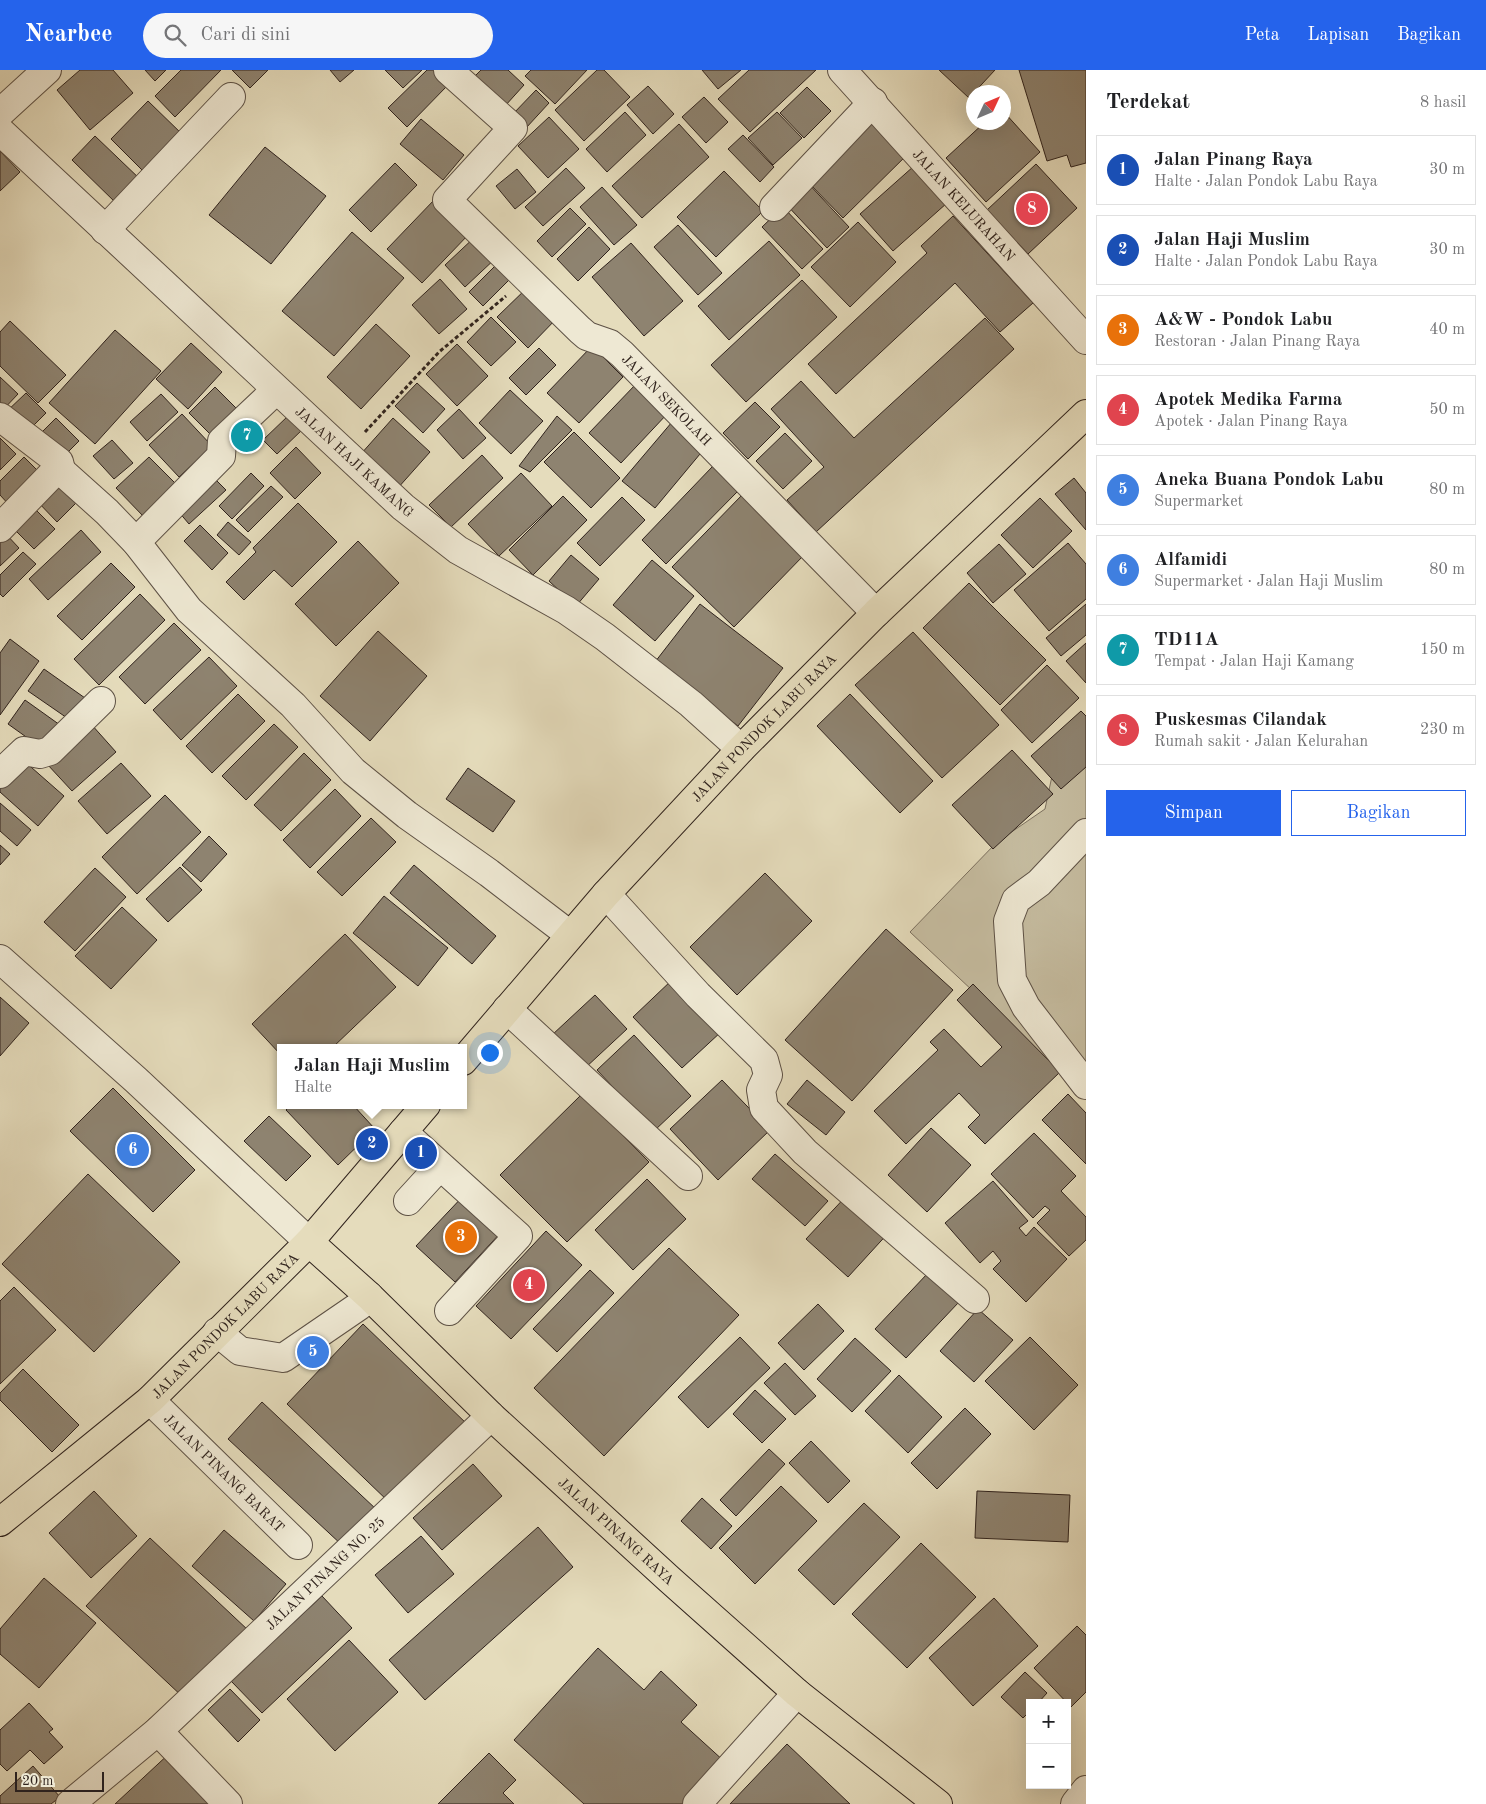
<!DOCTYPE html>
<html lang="id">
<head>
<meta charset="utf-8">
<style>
	body { margin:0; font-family:"Old Standard TT",serif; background:#f6f6f6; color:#202124 }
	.controls { position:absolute; right:15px; bottom:15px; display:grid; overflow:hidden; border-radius:0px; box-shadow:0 5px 20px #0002 }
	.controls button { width:45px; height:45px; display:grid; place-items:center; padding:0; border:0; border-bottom:1px solid #e0e0e0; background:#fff; color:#202124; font:25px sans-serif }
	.compass { position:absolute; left:966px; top:15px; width:45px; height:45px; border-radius:50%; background:#fff; box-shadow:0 5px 20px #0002; rotate:46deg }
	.scale { position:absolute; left:15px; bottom:12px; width:89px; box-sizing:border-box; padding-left:5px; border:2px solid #30231d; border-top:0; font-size:14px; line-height:18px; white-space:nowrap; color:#30231d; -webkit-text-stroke:4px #eee8d3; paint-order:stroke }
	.you { position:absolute; left:489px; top:982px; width:18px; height:18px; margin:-12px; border:4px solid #fff; border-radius:50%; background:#1a73e8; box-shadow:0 0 0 8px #1a73e833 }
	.badge { display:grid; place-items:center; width:32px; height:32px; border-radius:50%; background:#2563eb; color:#fff; font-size:16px; font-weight:700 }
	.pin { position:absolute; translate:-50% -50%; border:2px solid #fff; box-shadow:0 1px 5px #0006 }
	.popup { position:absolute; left:277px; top:974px; width:190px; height:65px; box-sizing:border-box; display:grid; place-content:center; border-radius:0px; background:#fff; filter:drop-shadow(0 1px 4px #0005); font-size:16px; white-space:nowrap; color:#757577 }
	.popup b { font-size:19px; color:#202124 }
	.popup::after { content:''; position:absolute; left:50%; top:100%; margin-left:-10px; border:10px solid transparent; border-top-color:#fff }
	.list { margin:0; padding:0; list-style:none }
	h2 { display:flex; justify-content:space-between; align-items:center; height:65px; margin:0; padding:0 20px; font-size:21px }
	h2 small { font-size:16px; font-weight:400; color:#757577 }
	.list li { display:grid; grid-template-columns:32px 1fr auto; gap:15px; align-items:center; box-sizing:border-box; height:70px; margin:0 10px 10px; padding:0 10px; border:1px solid #e0e0e0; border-radius:0px }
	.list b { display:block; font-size:19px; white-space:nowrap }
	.list p { margin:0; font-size:16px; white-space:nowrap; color:#757577 }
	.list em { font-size:16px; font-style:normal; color:#757577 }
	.actions { display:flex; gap:10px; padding:15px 20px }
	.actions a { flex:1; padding:11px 0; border:1px solid #2563eb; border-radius:0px; text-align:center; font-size:18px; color:#2563eb }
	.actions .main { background:#2563eb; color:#fff }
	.icon { flex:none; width:28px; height:28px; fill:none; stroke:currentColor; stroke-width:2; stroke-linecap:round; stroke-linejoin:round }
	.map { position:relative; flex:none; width:1086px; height:1734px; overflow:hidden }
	header { display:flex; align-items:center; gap:30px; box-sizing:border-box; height:70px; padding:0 25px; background:#2563eb; color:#fff }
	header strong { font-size:24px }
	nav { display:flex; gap:28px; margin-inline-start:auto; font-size:18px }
	.search { width:350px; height:45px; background:#f6f6f6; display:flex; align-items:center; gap:12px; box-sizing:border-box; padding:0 18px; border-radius:28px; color:#757577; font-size:19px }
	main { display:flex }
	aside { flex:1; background:#fff }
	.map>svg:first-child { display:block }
	.green { fill:#c6bda1; stroke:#7b705f }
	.building { fill:#8e8370; stroke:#30231d }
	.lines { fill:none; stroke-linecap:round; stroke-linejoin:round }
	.minor-casing { stroke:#5d5145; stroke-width:30 }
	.major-casing { stroke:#30231d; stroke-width:30 }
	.path { stroke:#30231d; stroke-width:3; stroke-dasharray:4 2.5; stroke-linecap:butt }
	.minor { stroke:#eee8d3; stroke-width:28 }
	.major { stroke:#e5dcbc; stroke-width:28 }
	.labels { text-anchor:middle; stroke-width:4.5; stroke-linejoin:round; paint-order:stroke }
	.street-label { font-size:14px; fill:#30231d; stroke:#eee8d3 }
</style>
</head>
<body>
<header>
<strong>Nearbee</strong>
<div class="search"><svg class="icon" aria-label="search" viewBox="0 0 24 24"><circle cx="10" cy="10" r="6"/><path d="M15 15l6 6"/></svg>Cari di sini</div>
<nav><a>Peta</a><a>Lapisan</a><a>Bagikan</a></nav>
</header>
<main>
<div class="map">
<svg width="1086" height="1734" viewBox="0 0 1086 1734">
	<rect width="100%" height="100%" fill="#e5dcbc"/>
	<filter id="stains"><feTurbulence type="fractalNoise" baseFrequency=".004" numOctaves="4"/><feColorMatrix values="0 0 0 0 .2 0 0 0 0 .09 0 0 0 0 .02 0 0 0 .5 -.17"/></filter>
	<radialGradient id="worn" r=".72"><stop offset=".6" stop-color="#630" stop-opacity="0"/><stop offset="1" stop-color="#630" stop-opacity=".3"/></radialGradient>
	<path class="green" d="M1086 686V1027L910 862 997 772 1045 739 1052 706Z"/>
	<path class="building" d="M80 0H113L133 23 90 60 57 20Z
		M145 0H166L155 11Z
		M181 0H221L175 47 155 26Z
		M232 0H268L250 18Z
		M330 0H354L340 12Z
		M385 0H422L403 18Z
		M427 0H434L448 15 407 57 388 38Z
		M481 0H508L524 15 505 36 474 7Z
		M531 0H587L555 34 525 6Z
		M597 0H604L630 27 584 71 555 40Z
		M702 0H741L718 19Z
		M749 0H816L750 62 718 29Z
		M939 0H995L969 28Z
		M1019 0H1086V93L1071 97 1067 85 1047 91Z
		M648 16 674 44 653 64 627 35Z
		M807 17 831 41 804 68 780 43Z
		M536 20 549 33 526 58 512 45Z
		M704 27 728 52 706 73 682 47Z
		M148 31 184 66 147 105 111 69Z
		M625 42 646 65 607 102 586 79Z
		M777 42 802 68 773 95 748 68Z
		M878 42 914 78 843 148 807 111Z
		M1004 42 1040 82 986 132 946 88 985 52H1004Z
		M549 47 579 79 548 108 518 76Z
		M421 49 464 85 443 110 400 74Z
		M679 54 709 87 642 148 612 116Z
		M743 65 774 97 760 112 728 79Z
		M95 66 142 111 118 135 72 90Z
		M265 77 326 126 271 194 209 145Z
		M0 81 20 102 0 121Z
		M923 88 956 125 893 181 860 144Z
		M395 93 417 115 371 162 349 140Z
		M1036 94 1077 138 1028 184 987 140Z
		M566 98 585 118 543 156 525 137Z
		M517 99 536 122 515 139 496 116Z
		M724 101 763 141 716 187 677 147Z
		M805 110 849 157 827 178 783 131Z
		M602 117 637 155 614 175 580 137Z
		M435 129 470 163 422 213 387 179Z
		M783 137 823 179 802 199 762 157Z
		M570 138 586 154 552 187 537 171Z
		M953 146 1033 233 1000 262 955 213 836 324 808 294 927 183 921 176Z
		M858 152 896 192 850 237 811 197Z
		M678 155 722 203 698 225 654 177Z
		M589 157 610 179 578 211 557 189Z
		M352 162 404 208 334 286 282 241Z
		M477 165 497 187 465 217 445 195Z
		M769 171 800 205 729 270 698 236Z
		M631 173 683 231 644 266 592 207Z
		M499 192 513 206 483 236 469 222Z
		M440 209 467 239 439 264 412 235Z
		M802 210 837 247 746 332 711 295Z
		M530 215 560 245 528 278 497 247Z
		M491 247 516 272 491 296 467 272Z
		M985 248 1014 279 816 462 787 430 824 397 771 339 801 311 854 368Z
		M10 251 66 305 38 333 0 296V262Z
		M376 254 410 286 361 339 327 307Z
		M115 260 161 301 95 374 49 333Z
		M191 273 222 302 188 339 156 309Z
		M457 274 488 306 457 336 426 304Z
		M592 276 623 307 579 353 547 323Z
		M539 278 556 295 526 325 509 308Z
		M0 307 18 324 0 343Z
		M417 313 445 339 423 363 395 336Z
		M637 313 668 343 621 393 589 363Z
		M215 317 238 340 212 366 189 343Z
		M510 320 543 351 511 384 479 353Z
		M26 323 46 343 26 363 5 343Z
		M161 324 178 342 147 371 130 352Z
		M755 332 780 357 748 389 723 363Z
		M459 339 486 368 463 389 437 360Z
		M182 344 212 376 179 407 149 375Z
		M289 345 303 359 277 384 263 370Z
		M557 346 572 360 530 402 519 396Z
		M56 348 79 371 61 389 38 366Z
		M393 348 430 382 397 419 360 385Z
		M672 352 705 378 655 438 622 411Z
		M249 353 261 365 245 380 234 368Z
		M574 362 620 408 591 438 544 392Z
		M785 363 812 391 783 419 756 391Z
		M0 368 16 384 0 400Z
		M112 370 133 393 114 409 93 386Z
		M296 377 321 403 295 429 270 403Z
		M482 385 503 408 451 457 429 435Z
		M24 387 44 407 12 438 0 425V411Z
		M149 387 177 415 144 447 116 418Z
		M713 396 738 421 666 494 642 470Z
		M251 403 264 416 232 449 219 436Z
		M521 403 552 436 499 486 468 454Z
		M62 404 83 426 57 452 36 430Z
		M214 408 226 420 189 454 178 441Z
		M1074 408 1086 423V460L1055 424Z
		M271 416 283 427 248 462 236 450Z
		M743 424 805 484 734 557 672 497Z
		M563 426 587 450 533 505 509 480Z
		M622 427 645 450 600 496 577 473Z
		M1040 428 1072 461 1033 498 1001 465Z
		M298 433 337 472 292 517 274 500 244 530 226 512 256 482 253 478Z
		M32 436 55 459 34 479 12 457Z
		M228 452 251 472 239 485 217 465Z
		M200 455 228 483 212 500 184 471Z
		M81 460 101 482 48 530 29 509Z
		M4 462 19 478 0 496V466Z
		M358 471 399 513 336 576 295 534Z
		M1068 473 1086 494V529L1049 561 1014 520Z
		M999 474 1026 504 993 533 967 503Z
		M23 482 36 494 3 527 0 524V505Z
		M571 485 599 509 576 536 549 511Z
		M652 490 694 526 655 571 613 535Z
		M111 493 135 517 82 570 57 546Z
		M969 513 1046 590 1000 635 923 558Z
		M140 524 165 550 99 615 74 589Z
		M700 534 783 598 738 656 655 592Z
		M1086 534V565L1061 586 1046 568Z
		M174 553 201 580 145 634 119 607Z
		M378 561 427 606 370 671 320 626Z
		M913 562 999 655 942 708 855 615Z
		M10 569 39 591 0 645V583Z
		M1086 573V613L1066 591Z
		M209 587 237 616 181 670 153 640Z
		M1047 595 1079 628 1032 673 1001 640Z
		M44 599 85 628 70 650 28 621Z
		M238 624 265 651 212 703 186 676Z
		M850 624 933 711 900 743 817 656Z
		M25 630 60 655 43 679 8 654Z
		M1081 641 1086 646V697L1061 719 1031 686Z
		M91 654 116 682 72 721 47 694Z
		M274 654 298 677 246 730 222 706Z
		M1012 680 1053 724 993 779 952 735Z
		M304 683 331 710 281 761 254 735Z
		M23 690 64 726 38 756 0 722V715Z
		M121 693 151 726 107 764 78 731Z
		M468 698 515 731 493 762 446 729Z
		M335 719 361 746 310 798 283 770Z
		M165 725 201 762 137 824 102 787Z
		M0 733 31 760 17 776 0 761Z
		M371 748 396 772 342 826 317 802Z
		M209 766 227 784 201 812 182 795Z
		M0 775 10 784 0 795Z
		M414 795 496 866 472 894 390 823Z
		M180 797 202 820 168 852 146 829Z
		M95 798 126 827 75 881 44 852Z
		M765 803 812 851 737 925 690 877Z
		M384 826 448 878 418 916 353 863Z
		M122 837 157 870 111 919 75 886Z
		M886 859 953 920 852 1031 785 970Z
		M345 864 396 917 332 978H281V985L252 954Z
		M673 909 722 961 682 998 633 947Z
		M973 914 1060 1002 985 1074 968 1057 980 1045 959 1023 906 1074 874 1041 938 980 930 972 944 959 981 997 1002 977 957 930Z
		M595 925 627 959 584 999 552 965Z
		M0 927 29 953 0 986Z
		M634 965 691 1026 654 1061 597 1000Z
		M722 1010 770 1060 718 1110 670 1059Z
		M807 1010 845 1042 826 1065 787 1034Z
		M113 1018 195 1100 153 1142 70 1061Z
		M582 1024 649 1092 567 1172 500 1105Z
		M1068 1024 1086 1043V1094L1042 1050Z
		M291 1035H353L375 1059 338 1095 286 1040Z
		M269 1046 311 1086 286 1111 244 1071Z
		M931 1058 971 1095 927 1142 888 1105Z
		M1034 1063 1076 1106 1061 1121 1086 1147V1170L1069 1186 1037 1153 1050 1140 1045 1136 1033 1148 991 1104Z
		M775 1084 828 1131 805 1156 752 1109Z
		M88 1104 180 1192 94 1282 2 1194Z
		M647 1109 686 1149 633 1200 595 1160Z
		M993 1111 1028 1151 1019 1158 1026 1166 1034 1157 1067 1189 1026 1232 993 1199 1001 1191 993 1181 980 1193 945 1153Z
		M850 1122 891 1160 848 1207 806 1169Z
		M466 1123 505 1158 455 1212 416 1176Z
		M546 1161 582 1195 511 1269 476 1236Z
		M669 1178 739 1245 604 1386 534 1318Z
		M590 1200 614 1223 557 1282 533 1259Z
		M928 1203 959 1232 906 1288 875 1259Z
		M14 1217 56 1260 0 1314V1231Z
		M818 1234 844 1261 804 1300 778 1273Z
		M978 1239 1013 1270 974 1312 940 1281Z
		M363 1254 468 1355 391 1434 287 1334Z
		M740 1267 770 1298 708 1358 678 1327Z
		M1030 1267 1078 1315 1034 1360 985 1311Z
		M855 1268 891 1301 852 1342 817 1309Z
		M785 1293 816 1326 795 1345 764 1313Z
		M23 1299 79 1355 52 1382 0 1330V1323Z
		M899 1305 942 1347 908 1383 865 1341Z
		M755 1320 786 1349 762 1373 733 1344Z
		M262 1332 377 1440 343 1476 228 1369Z
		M965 1338 991 1364 937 1419 911 1393Z
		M811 1371 850 1411 828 1433 789 1393Z
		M769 1379 785 1394 736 1446 720 1430Z
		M473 1394 502 1426 442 1480 413 1448Z
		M781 1416 817 1451 755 1514 719 1478Z
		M94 1421 137 1466 91 1508 49 1463Z
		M977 1421 1070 1425 1068 1472 975 1468Z
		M702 1428 732 1456 711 1479 681 1451Z
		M864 1433 900 1467 834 1535 798 1500Z
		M538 1457 573 1497 425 1630 389 1590Z
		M224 1460 286 1514 254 1551 192 1496Z
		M421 1466 454 1504 408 1543 375 1505Z
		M150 1468 249 1561 185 1629 86 1536Z
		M921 1473 976 1527 907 1598 852 1544Z
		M44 1508 96 1553 39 1618 0 1584V1559Z
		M322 1526 352 1558 262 1643 231 1611Z
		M994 1528 1038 1576 973 1636 929 1588Z
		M1077 1556 1086 1565V1622L1071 1637 1034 1598Z
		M349 1570 398 1622 335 1681 287 1629Z
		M598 1578 644 1620 661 1601 697 1635 681 1652 725 1692 686 1734H584L514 1670Z
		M1025 1602 1047 1623 1038 1633H1030V1641L1023 1648 1001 1627Z
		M230 1619 260 1650 238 1672 208 1640Z
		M29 1633 53 1659 49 1662 63 1677 44 1694 30 1680 7 1701 0 1694V1660Z
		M787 1674 850 1734H730Z
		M172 1681 221 1734H115Z
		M489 1683 516 1710 503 1723 514 1734H438Z
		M33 1696 60 1727 51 1734H0V1726Z"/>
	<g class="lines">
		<defs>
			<g id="minor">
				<path id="s1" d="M448 0 513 58 447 130 580 260 587 266 610 274 622 284 876 543"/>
				<path id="s2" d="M842 0 1086 270"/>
				<path d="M0 43 47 0"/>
				<path id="s3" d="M0 61 403 437 458 480 566 540 605 567 691 634 741 679"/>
				<path d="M774 137 873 32"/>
				<path d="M105 160 231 27"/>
				<path d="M0 347 59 392 60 396 0 458"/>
				<path d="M59 399 107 442 136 472 189 540 293 635 353 701 407 745 489 803 570 865"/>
				<path d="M136 472 221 386 222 371 276 320"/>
				<path d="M0 704 24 681 40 684 50 681 101 631"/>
				<path d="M1086 763 1039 813 1016 830 1008 851 1012 910 1026 937 1086 1015"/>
				<path d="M606 824 698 925 764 990 768 1005 761 1020 764 1038 805 1082 975 1229"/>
				<path d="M0 889 136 1010 309 1172"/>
				<path d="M507 939 688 1106"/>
				<path d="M403 1062 518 1166 449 1241"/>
				<path d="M408 1131 440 1096"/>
				<path d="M217 1262 240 1281 283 1288 359 1236 369 1226"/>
				<path id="s4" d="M150 1330 298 1475"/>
				<path d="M158 1661 228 1734"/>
				<path id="s5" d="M70 1734 158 1661 491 1346"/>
				<path d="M697 1734 797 1623"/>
				<path d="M1075 1734 1086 1720"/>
			</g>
			<g id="major">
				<path id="s6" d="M463 991 606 824 741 679 876 543 1086 344"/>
				<path id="s7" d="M309 1172 369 1226 491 1346 669 1509 797 1623 938 1734"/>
				<path id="s8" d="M0 1452 150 1330 309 1172 426 1035"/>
			</g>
		</defs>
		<use href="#minor" class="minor-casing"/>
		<use href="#major" class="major-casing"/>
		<path class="path" d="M365 362 439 282 506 226"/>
		<use href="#minor" class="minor"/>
		<use href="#major" class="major"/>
	</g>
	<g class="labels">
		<g class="street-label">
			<text dy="5" stroke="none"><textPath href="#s2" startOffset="182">JALAN KELURAHAN</textPath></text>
			<text dy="5" stroke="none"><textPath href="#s1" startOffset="484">JALAN SEKOLAH</textPath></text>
			<text dy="5" stroke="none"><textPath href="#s3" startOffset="485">JALAN HAJI KAMANG</textPath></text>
			<text dy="5" stroke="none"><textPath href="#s6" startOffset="449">JALAN PONDOK LABU RAYA</textPath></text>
			<text dy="5" stroke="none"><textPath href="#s8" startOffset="299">JALAN PONDOK LABU RAYA</textPath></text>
			<text dy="5" stroke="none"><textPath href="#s4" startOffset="104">JALAN PINANG BARAT</textPath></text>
			<text dy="5" stroke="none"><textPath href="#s7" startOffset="422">JALAN PINANG RAYA</textPath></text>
			<text dy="5" stroke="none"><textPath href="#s5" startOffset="344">JALAN PINANG NO. 25</textPath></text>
		</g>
	</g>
	<rect width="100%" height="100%" filter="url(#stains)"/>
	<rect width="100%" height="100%" fill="url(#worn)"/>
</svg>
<div class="controls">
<button>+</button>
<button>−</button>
</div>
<svg class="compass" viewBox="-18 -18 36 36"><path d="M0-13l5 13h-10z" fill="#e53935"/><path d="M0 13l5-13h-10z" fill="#757577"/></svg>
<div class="scale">20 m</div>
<div class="you"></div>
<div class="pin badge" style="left:421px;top:1083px;background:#1a4fb4">1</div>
<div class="pin badge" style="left:372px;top:1074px;background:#1a4fb4">2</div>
<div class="popup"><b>Jalan Haji Muslim</b>Halte</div>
<div class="pin badge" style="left:461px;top:1167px;background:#e8710a">3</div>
<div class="pin badge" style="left:529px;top:1215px;background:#e0444e">4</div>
<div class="pin badge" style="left:313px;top:1282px;background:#3f7fe0">5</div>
<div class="pin badge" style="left:133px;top:1080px;background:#3f7fe0">6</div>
<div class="pin badge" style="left:247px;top:366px;background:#0f9aa8">7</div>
<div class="pin badge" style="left:1032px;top:139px;background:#e0444e">8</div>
</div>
<aside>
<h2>Terdekat<small>8 hasil</small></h2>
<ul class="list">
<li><span class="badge" style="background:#1a4fb4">1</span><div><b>Jalan Pinang Raya</b><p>Halte · Jalan Pondok Labu Raya</p></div><em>30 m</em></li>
<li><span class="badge" style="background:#1a4fb4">2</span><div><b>Jalan Haji Muslim</b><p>Halte · Jalan Pondok Labu Raya</p></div><em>30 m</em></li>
<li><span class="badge" style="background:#e8710a">3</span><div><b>A&amp;W - Pondok Labu</b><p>Restoran · Jalan Pinang Raya</p></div><em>40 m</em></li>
<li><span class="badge" style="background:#e0444e">4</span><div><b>Apotek Medika Farma</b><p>Apotek · Jalan Pinang Raya</p></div><em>50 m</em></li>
<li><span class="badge" style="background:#3f7fe0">5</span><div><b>Aneka Buana Pondok Labu</b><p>Supermarket</p></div><em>80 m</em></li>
<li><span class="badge" style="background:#3f7fe0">6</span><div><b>Alfamidi</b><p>Supermarket · Jalan Haji Muslim</p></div><em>80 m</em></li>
<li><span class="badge" style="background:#0f9aa8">7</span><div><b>TD11A</b><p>Tempat · Jalan Haji Kamang</p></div><em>150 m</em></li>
<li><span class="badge" style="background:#e0444e">8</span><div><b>Puskesmas Cilandak</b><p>Rumah sakit · Jalan Kelurahan</p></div><em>230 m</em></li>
</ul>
<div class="actions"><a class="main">Simpan</a><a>Bagikan</a></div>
</aside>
</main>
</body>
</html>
